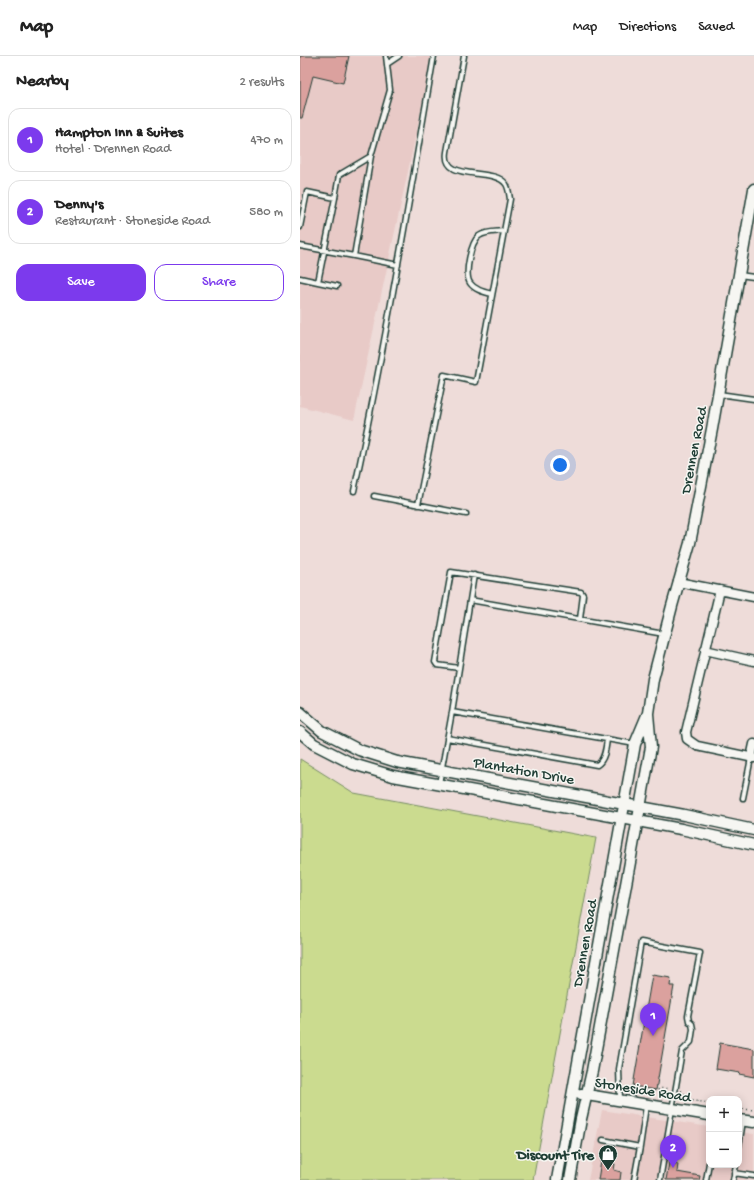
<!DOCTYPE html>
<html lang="en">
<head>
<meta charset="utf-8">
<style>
	body { margin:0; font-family:"Gochi Hand",sans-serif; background:#f6f6f6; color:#222 }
	.controls { position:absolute; right:12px; bottom:12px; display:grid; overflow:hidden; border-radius:8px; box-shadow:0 2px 10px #0003 }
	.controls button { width:36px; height:36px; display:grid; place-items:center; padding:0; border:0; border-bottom:1px solid #e0e0e0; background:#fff; color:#222; font:20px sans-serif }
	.you { position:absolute; left:260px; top:409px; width:14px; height:14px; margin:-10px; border:3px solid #fff; border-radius:50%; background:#1a73e8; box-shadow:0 0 0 6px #1a73e833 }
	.badge { display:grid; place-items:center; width:26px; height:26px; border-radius:50%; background:#7c3aed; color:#fff; font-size:13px; font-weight:700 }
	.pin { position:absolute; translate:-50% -33px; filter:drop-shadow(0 1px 2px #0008) }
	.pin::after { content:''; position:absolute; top:21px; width:14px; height:12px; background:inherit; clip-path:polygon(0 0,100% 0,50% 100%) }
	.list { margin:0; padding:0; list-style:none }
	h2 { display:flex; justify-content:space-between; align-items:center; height:52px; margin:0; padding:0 16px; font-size:17px }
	h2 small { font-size:13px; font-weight:400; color:#767676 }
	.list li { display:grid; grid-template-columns:26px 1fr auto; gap:12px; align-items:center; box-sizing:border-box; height:64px; margin:0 8px 8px; padding:0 8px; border:1px solid #e0e0e0; border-radius:12px }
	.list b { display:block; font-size:15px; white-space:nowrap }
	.list p { margin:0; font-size:13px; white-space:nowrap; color:#767676 }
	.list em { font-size:13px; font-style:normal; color:#767676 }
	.actions { display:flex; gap:8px; padding:12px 16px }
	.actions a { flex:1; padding:9px 0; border:1px solid #7c3aed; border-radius:12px; text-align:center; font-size:14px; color:#7c3aed }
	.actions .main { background:#7c3aed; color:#fff }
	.map { position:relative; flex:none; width:454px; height:1124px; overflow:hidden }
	header { display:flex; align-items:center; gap:24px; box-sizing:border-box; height:56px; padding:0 20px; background:#fff; border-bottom:1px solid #e0e0e0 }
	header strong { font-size:19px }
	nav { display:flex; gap:22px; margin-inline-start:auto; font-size:14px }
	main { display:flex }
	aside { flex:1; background:#fff }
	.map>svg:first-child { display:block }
	.built { fill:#e8cac7 }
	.green { fill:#cbdb8f; stroke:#758c62 }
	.building { fill:#dba19e; stroke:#1f3d34 }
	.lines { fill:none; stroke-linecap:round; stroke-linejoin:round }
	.service-casing { stroke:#1f3d34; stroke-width:7 }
	.minor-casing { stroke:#1f3d34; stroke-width:11 }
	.tertiary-casing { stroke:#1f3d34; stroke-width:13 }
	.path { stroke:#1f3d34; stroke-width:1.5; stroke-dasharray:1 3; stroke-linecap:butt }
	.service { stroke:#f6f6f2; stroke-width:4 }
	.minor { stroke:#f6f6f2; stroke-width:8 }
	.tertiary { stroke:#f6f6f2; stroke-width:10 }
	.labels { text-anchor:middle; stroke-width:3; stroke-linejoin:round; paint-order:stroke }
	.street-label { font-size:15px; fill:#1f3d34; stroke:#f6f6f2 }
	.poi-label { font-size:15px; font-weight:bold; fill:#1f3d34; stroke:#f6f6f2; text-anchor:end }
</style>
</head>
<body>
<header>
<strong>Map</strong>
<nav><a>Map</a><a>Directions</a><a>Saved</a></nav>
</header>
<main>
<aside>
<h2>Nearby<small>2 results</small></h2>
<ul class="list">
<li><span class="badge">1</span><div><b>Hampton Inn &amp; Suites</b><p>Hotel · Drennen Road</p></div><em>470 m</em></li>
<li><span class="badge">2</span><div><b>Denny's</b><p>Restaurant · Stoneside Road</p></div><em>580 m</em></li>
</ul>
<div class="actions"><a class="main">Save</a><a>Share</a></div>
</aside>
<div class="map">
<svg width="454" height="1124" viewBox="0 0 454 1124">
	<rect width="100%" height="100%" fill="#eedcd9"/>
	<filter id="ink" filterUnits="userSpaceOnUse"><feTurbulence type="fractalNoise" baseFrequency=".025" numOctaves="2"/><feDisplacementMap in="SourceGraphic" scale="8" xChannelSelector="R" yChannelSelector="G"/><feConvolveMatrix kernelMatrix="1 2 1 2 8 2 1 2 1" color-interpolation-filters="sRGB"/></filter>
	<g filter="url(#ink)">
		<path class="built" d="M0 0H133L54 364 0 350Z
			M302 1054 409 1071V1109H439V1076L454 1078V1124H288Z"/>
		<path class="green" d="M0 703 54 737 296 782 233 1124H0Z"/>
		<path class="building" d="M0 0H49L43 27 13 20 2 62H0Z
			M352 919 371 922 370 930H374L356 1034 333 1030Z
			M420 987 454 993V1021L439 1018 440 1017 416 1013Z
			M301 1105 315 1108 314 1114 321 1116 320 1124H298Z
			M369 1107 378 1108 377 1116 400 1120 399 1124H366Z"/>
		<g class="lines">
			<defs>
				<path id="service" d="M86 0 90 34 71 100 54 200 98 209
					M87 8 99 0
					M35 142 39 119 71 100
					M0 171 7 136 35 142 18 226 0 222
					M0 190 54 200
					M439 219 454 221
					M18 226 37 230
					M192 238C184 236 175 234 170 227 164 218 171 186 179 180 186 175 196 176 204 175
					M419 338 454 343
					M54 435C85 291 109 145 134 0
					M74 440 166 458
					M118 449 144 319 176 326 210 143C209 138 209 133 206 128 193 110 142 127 147 96L164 0
					M170 544 174 519
					M159 612 137 609 135 606 151 516 281 536 283 539 280 563
					M152 656 170 544 364 578
					M147 682 297 709C305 704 306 691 307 683
					M139 728 152 656 335 688
					M443 742 451 702
					M320 1044 319 1013 341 886 400 897 388 960 389 965 392 968 393 973 391 986 382 995 360 1124
					M303 1084 340 1091 334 1124
					M439 1090 443 1065
					M340 1091 346 1050
					M434 1117 454 1120
					M406 1124 409 1107
					M433 1124 436 1109"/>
				<path id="minor" d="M378 526 454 541
					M420 534 386 676 387 683 397 690 454 702
					M405 594 454 605
					M451 702 454 688"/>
				<path id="tertiary" d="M0 656 22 675 59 694 97 706 384 759 454 774
					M0 676 14 688 53 708 93 720 381 773 454 789
					M281 1038 409 1059
					M439 1064 454 1066
					M257 1124 335 688 348 657 353 623 372 550 390 487 412 373 454 133
					M270 1124 281 1063 292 1015 351 691 348 658"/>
			</defs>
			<use href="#service" class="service-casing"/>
			<use href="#minor" class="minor-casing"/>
			<use href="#tertiary" class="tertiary-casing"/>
			<path class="path" d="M300 1024 307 1029 314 1030
				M326 1033C334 1034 344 1036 353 1035 361 1034 359 1031 369 1033
				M381 1035H382L389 1044 409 1047
				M439 1053 454 1054"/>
			<use href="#service" class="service"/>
			<use href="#minor" class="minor"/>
			<use href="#tertiary" class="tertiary"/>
		</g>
	</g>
	<defs>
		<symbol id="shop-pin" viewBox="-11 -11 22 30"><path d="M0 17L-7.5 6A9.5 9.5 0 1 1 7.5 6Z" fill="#1f3d34" stroke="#f6f6f2"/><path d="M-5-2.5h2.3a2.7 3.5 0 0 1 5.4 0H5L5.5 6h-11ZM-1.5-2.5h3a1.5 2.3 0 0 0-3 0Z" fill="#fff"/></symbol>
	</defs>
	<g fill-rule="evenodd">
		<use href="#shop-pin" x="297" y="1087" width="22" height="30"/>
	</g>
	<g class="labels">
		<g class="street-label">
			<text transform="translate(393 394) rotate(-79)" y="5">Drennen Road</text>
			<text transform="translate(224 714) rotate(10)" y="5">Plantation Drive</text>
			<text transform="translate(284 887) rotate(-80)" y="5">Drennen Road</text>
			<text transform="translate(343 1033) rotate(9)" y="5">Stoneside Road</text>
		</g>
		<g class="poi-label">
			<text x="294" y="1103">Discount Tire</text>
		</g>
	</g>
</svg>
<div class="controls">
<button>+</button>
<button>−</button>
</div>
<div class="you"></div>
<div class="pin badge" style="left:353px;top:980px">1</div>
<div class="pin badge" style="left:373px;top:1112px">2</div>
</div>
</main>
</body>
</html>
